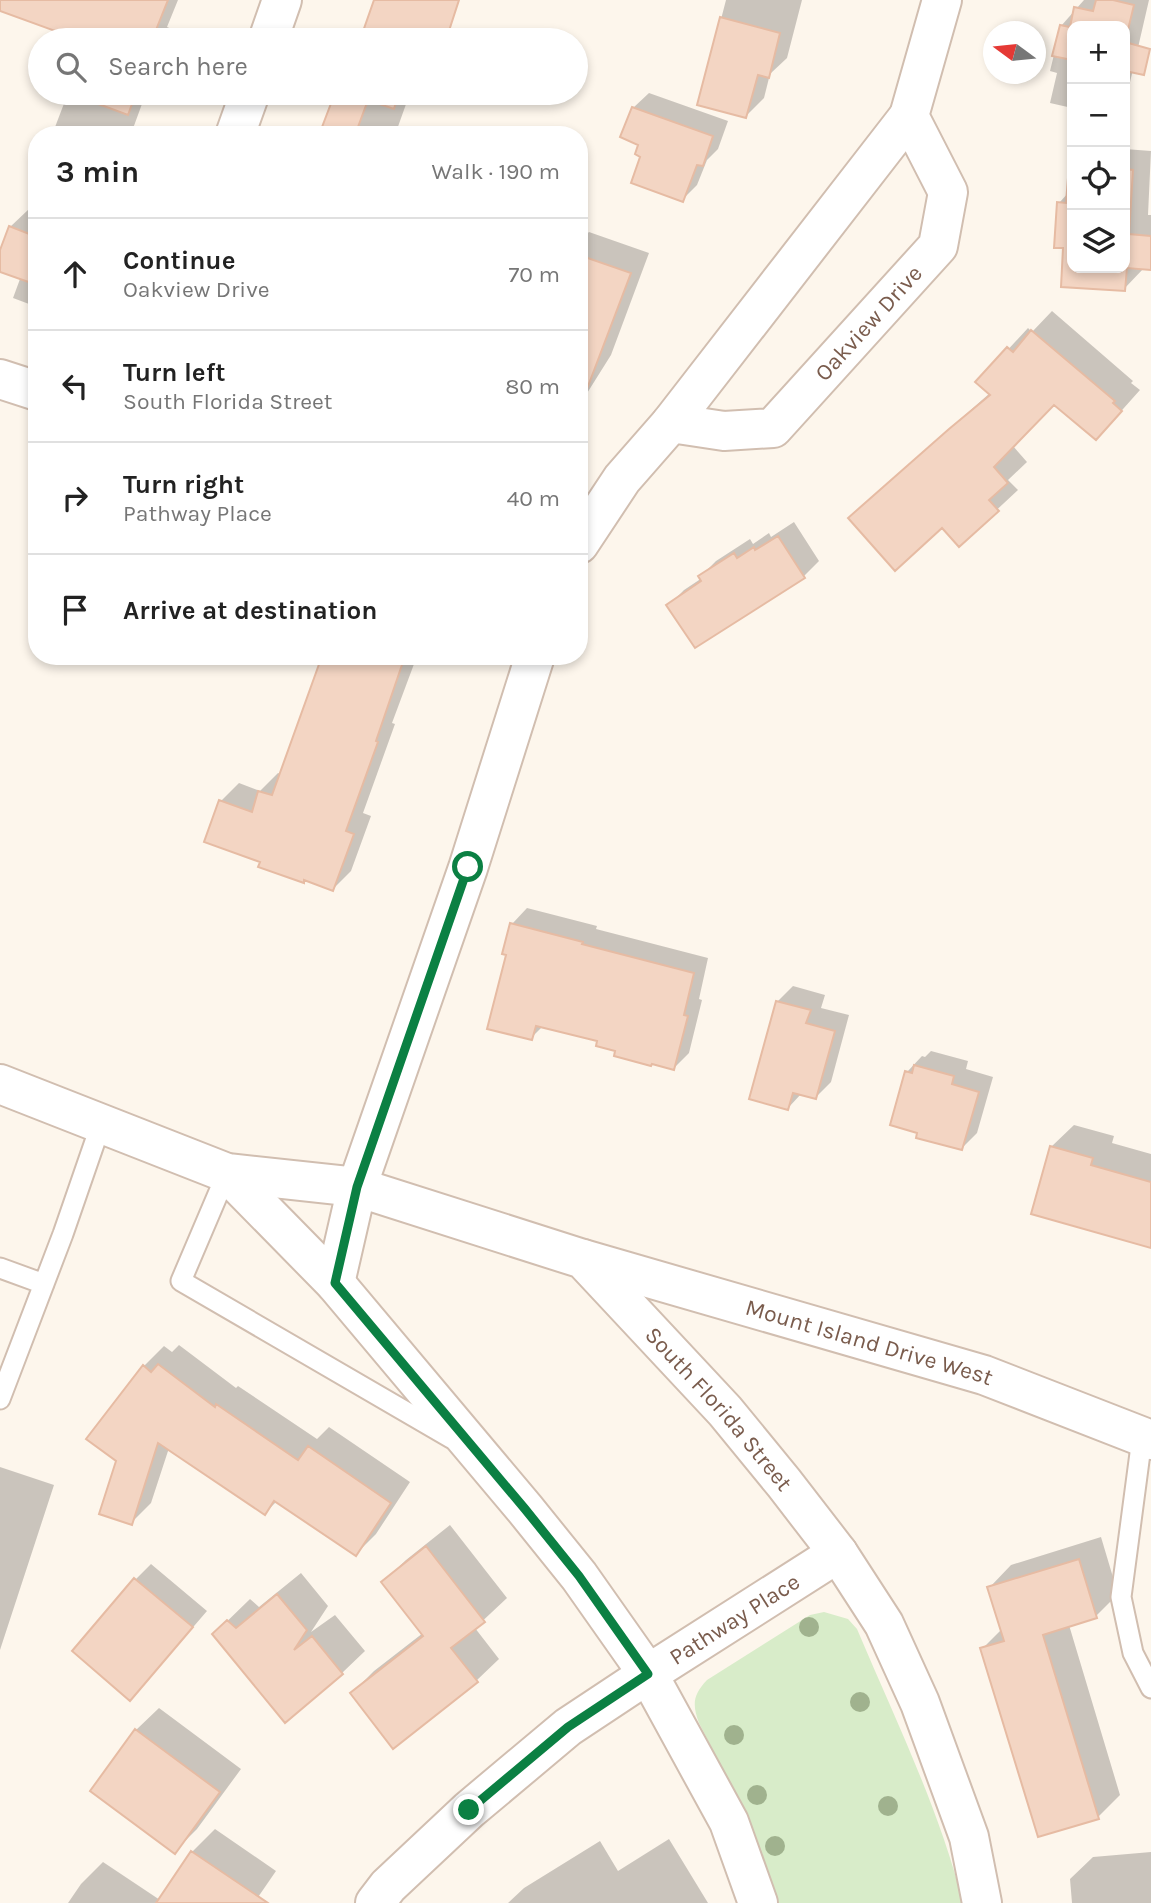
<!DOCTYPE html>
<html lang="en">
<head>
<meta charset="utf-8">
<style>
	body { margin:0; font-family:Karla,sans-serif; background:#f6f6f6; color:#222 }
	.controls { position:absolute; right:21px; top:21px; display:grid; overflow:hidden; border-radius:14px; box-shadow:0 4px 10px #0003 }
	.controls button { width:63px; height:63px; display:grid; place-items:center; padding:0; border:0; border-bottom:2px solid #e0e0e0; background:#fff; color:#222; font:35px sans-serif }
	.compass { position:absolute; left:983px; top:21px; width:63px; height:63px; border-radius:50%; background:#fff; box-shadow:0 4px 10px #0003; rotate:285deg }
	.stop { position:absolute; width:21px; height:21px; margin:-16px; border:5px solid #0b8043; border-radius:50%; background:#fff }
	.stop.end { background:#0b8043; border-color:#fff; box-shadow:0 2px 7px #0008 }
	.list { margin:0; padding:0; list-style:none }
	h2 { display:flex; justify-content:space-between; align-items:center; height:91px; margin:0; padding:0 28px; font-size:30px }
	h2 small { font-size:23px; font-weight:400; color:#767676 }
	.list li { display:grid; grid-template-columns:46px 1fr auto; gap:21px; align-items:center; box-sizing:border-box; height:112px; padding:0 28px; border-top:2px solid #e0e0e0 }
	.list b { display:block; font-size:26px; white-space:nowrap }
	.list p { margin:0; font-size:23px; white-space:nowrap; color:#767676 }
	.list em { font-size:23px; font-style:normal; color:#767676 }
	.icon { flex:none; width:38px; height:38px; fill:none; stroke:currentColor; stroke-width:2; stroke-linecap:round; stroke-linejoin:round }
	.map { position:relative; flex:none; width:1151px; height:1903px; overflow:hidden }
	.search { position:absolute; background:#fff; box-shadow:0 4px 10px #0003; left:28px; top:28px; width:560px; height:77px; display:flex; align-items:center; gap:18px; box-sizing:border-box; padding:0 24px; border-radius:38px; color:#767676; font-size:26px }
	.panel { position:absolute; background:#fff; box-shadow:0 4px 10px #0003; left:28px; top:126px; width:560px; height:539px; border-radius:28px }
	.map>svg:first-child { display:block }
	.green { fill:#d8ecc9 }
	.shadow { fill:#0003 }
	.building { fill:#f3d5c3; stroke:#e6bba3; stroke-width:2 }
	.lines { fill:none; stroke-linecap:round; stroke-linejoin:round }
	.service-casing { stroke:#d1beb0; stroke-width:23 }
	.minor-casing { stroke:#d1beb0; stroke-width:42 }
	.tertiary-casing { stroke:#d1beb0; stroke-width:42 }
	.service { stroke:#fff; stroke-width:19 }
	.minor { stroke:#fff; stroke-width:38 }
	.tertiary { stroke:#fff; stroke-width:38 }
	.tree { fill:#a0b28e }
	.route { stroke:#0b8043; stroke-width:9 }
	.labels { text-anchor:middle; stroke-width:6; stroke-linejoin:round; paint-order:stroke }
	.street-label { font-size:23px; fill:#7a5c4d; stroke:#fffaf3 }
</style>
</head>
<body>
<div class="map">
<svg width="1151" height="1903" viewBox="0 0 1151 1903">
	<rect width="100%" height="100%" fill="#fdf6ec"/>
	<path class="green" d="M824 1612 848 1619 857 1629C895 1719 939 1808 963 1903H778L756 1842 732 1788 699 1723C692 1704 693 1695 707 1680L810 1615Z"/>
	<path class="shadow" d="M27 0H178L167 27 176 31 173 40H73L75 36Z
		M726 0H802L787 58 770 74 764 98 746 116 699 104Z
		M1084 0H1149L1125 104V26H1072V108L1050 103 1057 73 1050 71 1061 26Z
		M68 93H146L131 134 133 135H52Z
		M344 93H410L395 135H325L336 115Z
		M649 93 728 121 718 149 707 160 697 185 682 200 642 156 633 108Z
		M1072 135V268H1125V149L1151 151 1148 215H1151V268H1144L1124 289 1063 286 1065 247 1059 203 1069 192Z
		M29 209 37 212V307L13 298 20 279 0 270V255L10 227Z
		M589 232 649 253 611 355 579 406V241Z
		M1052 311 1133 381 1131 383 1140 390 1115 418 1054 403 1013 446 1027 462 1008 480 1018 490 959 545 942 526 870 499 990 393 978 382 1028 328 1032 332Z
		M794 522 819 561 804 576 669 605 684 590 702 578 701 576 716 561 750 539 753 544 769 533 771 537Z
		M324 656H417L392 723 395 724 363 813 371 816 351 871 333 889 306 879 303 881 262 861 221 801 239 783 260 791 278 773 281 774Z
		M527 908 597 926 596 929 708 958 699 999 702 1000 689 1053 674 1068 617 1049 599 1039 543 1026 531 1038 508 953 512 924Z
		M793 986 825 995 821 1008 849 1015 831 1082 816 1097 802 1093 788 1108 777 1002Z
		M931 1051 968 1061 966 1069 993 1077 977 1133 962 1148 907 1072 922 1056 925 1057Z
		M1074 1125 1114 1136 1112 1143 1151 1154V1246L1051 1147Z
		M179 1345 236 1388 238 1386 317 1439 329 1427 410 1482 376 1534 356 1554 277 1501 265 1513 169 1448 151 1503 131 1523 144 1366 164 1346 172 1352Z
		M0 1467 54 1485 0 1650Z
		M450 1525 507 1598 475 1628 499 1659 476 1681 352 1693 374 1671 423 1633 383 1582 406 1560Z
		M1101 1537 1118 1594 1096 1616 1069 1625 1120 1795 1098 1817 982 1649 1002 1629 989 1588 1011 1565Z
		M151 1564 207 1611 145 1683 74 1651 136 1579Z
		M301 1573 328 1606 311 1632 335 1615 365 1651 342 1673 214 1634 250 1599 259 1607Z
		M159 1708 241 1769 197 1829 175 1851 136 1730Z
		M215 1829 276 1871 254 1903H68L81 1884 103 1862 160 1900 192 1852Z
		M669 1839 708 1903H508L524 1888 600 1841 618 1871Z
		M1151 1852V1903H1072L1070 1879 1093 1857Z"/>
	<path class="building" d="M0 0H168L152 40H71L72 37 0 11Z
		M374 0H459L446 40H360Z
		M1096 0H1113L1134 5 1125 42 1150 49 1144 75 1125 71V26H1072V60L1052 56 1060 25 1070 27 1074 7 1093 11Z
		M720 17 780 33 769 78 758 75 746 118 697 105Z
		M83 93H136L128 115 93 102 94 97Z
		M335 93H399L394 109 368 100 355 135H319Z
		M632 107 713 136 703 166 697 165 683 202 631 183 640 157 635 154 638 145 620 137Z
		M1069 165 1072 166V268H1125V169L1133 170 1129 234 1151 236V270L1127 268 1125 291 1061 287 1063 248H1054L1057 202 1066 203Z
		M9 226 37 237V285L0 272V250Z
		M579 255 631 273 582 402H579Z
		M1031 330 1115 401 1113 403 1122 411 1096 440 1054 405 994 467 1008 483 989 500 999 511 959 547 942 528 895 571 848 518 949 429 990 395 975 382 1007 347 1013 352Z
		M778 536 805 578 695 648 666 605 701 581 698 576 734 553 737 558 754 547 755 550Z
		M322 656H405L376 741 378 742 346 831 354 834 333 891 304 880V883L258 867 260 862 204 842 219 800 252 812 258 791 272 795Z
		M510 923 583 942 582 944 694 973 684 1015 688 1016 674 1070 652 1064 651 1066 614 1056 615 1051 596 1046 597 1041 536 1026 532 1040 487 1029 506 955 502 954Z
		M776 1001 811 1010 806 1023 835 1031 816 1099 793 1093 788 1110 749 1099Z
		M914 1065 954 1076 952 1084 979 1092 962 1150 916 1138 917 1133 890 1125 905 1071 912 1073Z
		M1050 1146 1093 1158 1091 1165 1151 1182V1248L1031 1214Z
		M158 1364 215 1407 216 1404 298 1460 308 1446 391 1503 356 1556 274 1501 265 1515 158 1443 132 1525 99 1514 116 1461 86 1439 143 1365 151 1372Z
		M426 1546 485 1622 451 1648 478 1682 393 1749 350 1693 423 1636 381 1582Z
		M1079 1559 1097 1618 1043 1635 1099 1819 1038 1837 980 1648 1004 1641 987 1587Z
		M134 1578 193 1627 130 1701 72 1651Z
		M277 1594 307 1630 294 1650 312 1636 343 1674 285 1723 212 1634 227 1620 236 1628Z
		M135 1729 220 1792 175 1854 90 1791Z
		M191 1851 268 1903H156Z"/>
	<g class="lines">
		<defs>
			<path id="service" d="M227 1173 181 1281 451 1438
				M0 1268 44 1284
				M0 1399 63 1234 101 1124
				M1142 1438 1121 1597 1133 1653 1151 1688"/>
			<g id="minor">
				<path d="M268 40 282 0"/>
				<path d="M235 135 250 93"/>
				<path d="M0 379 37 391"/>
				<path d="M671 423 909 116"/>
				<path id="s1" d="M579 544 622 479 671 423 724 431 773 428 938 246 948 192 909 116 942 0"/>
				<path id="s2" d="M583 1259 984 1375 1151 1440"/>
				<path d="M335 1283 357 1187 468 868 535 656"/>
				<path id="s3" d="M375 1903 388 1886 469 1810 568 1727 648 1674 838 1553"/>
			</g>
			<g id="tertiary">
				<path id="s4" d="M0 1084 227 1173 357 1187 583 1259 725 1411 784 1483 838 1553 884 1624 920 1703 969 1837 982 1903"/>
				<path d="M227 1173 335 1283 525 1509 579 1576 648 1674 729 1822 758 1903"/>
			</g>
		</defs>
		<use href="#service" class="service-casing"/>
		<use href="#minor" class="minor-casing"/>
		<use href="#tertiary" class="tertiary-casing"/>
		<use href="#service" class="service"/>
		<use href="#minor" class="minor"/>
		<use href="#tertiary" class="tertiary"/>
	</g>
	<g class="tree">
		<circle cx="809" cy="1627" r="10"/>
		<circle cx="860" cy="1702" r="10"/>
		<circle cx="734" cy="1735" r="10"/>
		<circle cx="757" cy="1795" r="10"/>
		<circle cx="888" cy="1806" r="10"/>
		<circle cx="775" cy="1846" r="10"/>
	</g>
	<g class="lines">
		<path class="route" d="M468 867 357 1187 335 1283 525 1509 579 1576 648 1674 568 1727 469 1810"/>
	</g>
	<g class="labels">
		<g class="street-label">
			<text dy="8" stroke="none"><textPath href="#s1" startOffset="397">Oakview Drive</textPath></text>
			<text dy="8" stroke="none"><textPath href="#s2" startOffset="298">Mount Island Drive West</textPath></text>
			<text dy="8" stroke="none"><textPath href="#s4" startOffset="814">South Florida Street</textPath></text>
			<text dy="8" stroke="none"><textPath href="#s3" startOffset="460">Pathway Place</textPath></text>
		</g>
	</g>
</svg>
<div class="controls">
<button>+</button>
<button>−</button>
<button><svg class="icon" aria-label="locate" viewBox="0 0 24 24"><circle cx="12" cy="12" r="6"/><path d="M12 2v4M12 18v4M2 12h4M18 12h4"/></svg></button>
<button><svg class="icon" aria-label="layers" viewBox="0 0 24 24"><path d="M12 4l9 5-9 5-9-5zM3 14l9 5 9-5"/></svg></button>
</div>
<svg class="compass" viewBox="-18 -18 36 36"><path d="M0-13l5 13h-10z" fill="#e53935"/><path d="M0 13l5-13h-10z" fill="#767676"/></svg>
<div class="stop" style="left:468px;top:867px"></div>
<div class="stop end" style="left:469px;top:1810px"></div>
<div class="search"><svg class="icon" aria-label="search" viewBox="0 0 24 24"><circle cx="10" cy="10" r="6"/><path d="M15 15l6 6"/></svg>Search here</div>
<section class="panel">
<h2>3 min<small>Walk · 190 m</small></h2>
<ul class="list">
<li><svg class="icon" aria-label="ahead" viewBox="0 0 24 24"><path d="M12 20V5M6 11l6-6 6 6"/></svg><div><b>Continue</b><p>Oakview Drive</p></div><em>70 m</em></li>
<li><svg class="icon" aria-label="left" viewBox="0 0 24 24"><path d="M17 20v-9H6M10 6l-5 5 5 5"/></svg><div><b>Turn left</b><p>South Florida Street</p></div><em>80 m</em></li>
<li><svg class="icon" aria-label="right" viewBox="0 0 24 24"><path d="M7 20v-9h11M14 6l5 5-5 5"/></svg><div><b>Turn right</b><p>Pathway Place</p></div><em>40 m</em></li>
<li><svg class="icon" aria-label="arrive" viewBox="0 0 24 24"><path d="M6 21V4h12l-3 4 3 4H6"/></svg><div><b>Arrive at destination</b></div></li>
</ul>
</section>
</div>
</body>
</html>
